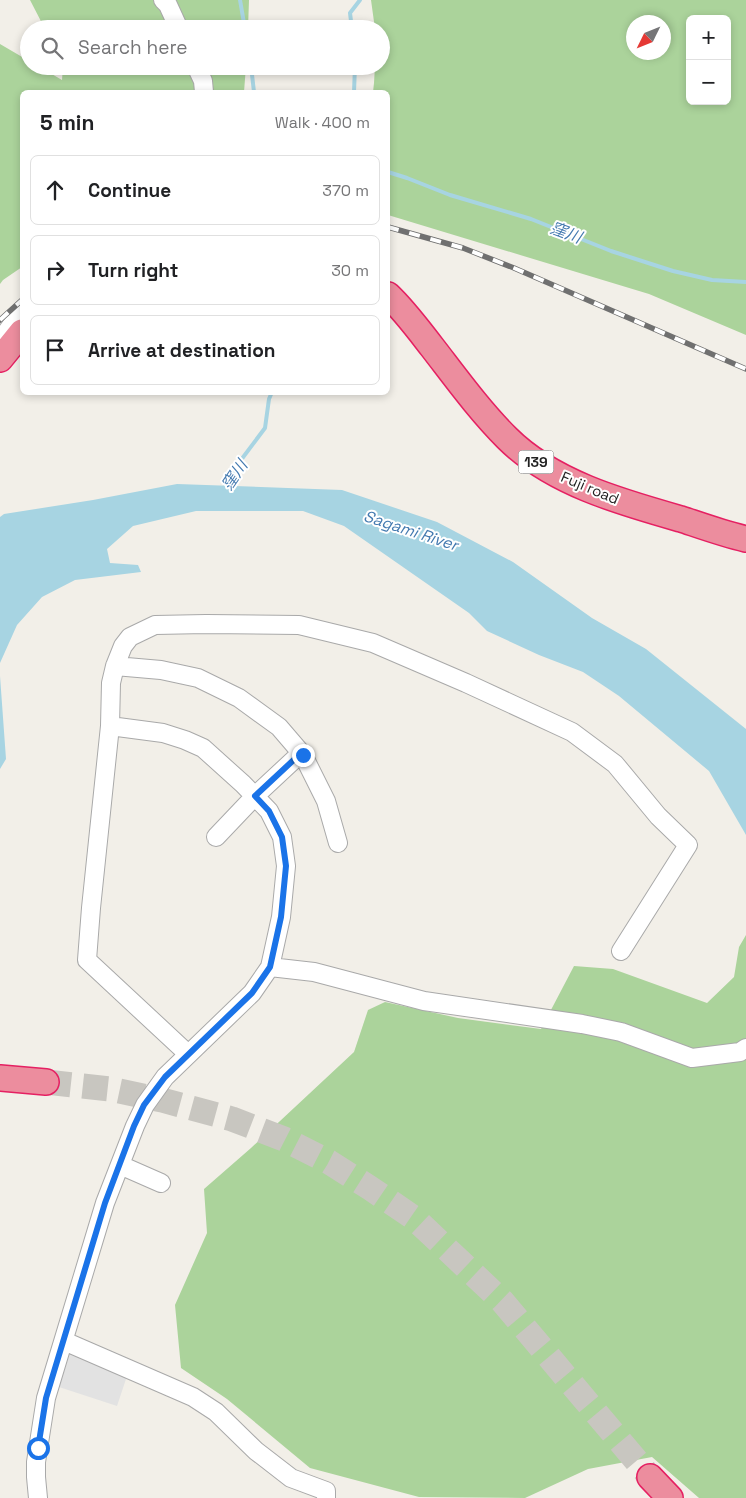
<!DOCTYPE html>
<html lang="en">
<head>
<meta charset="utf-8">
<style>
	body { margin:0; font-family:"Space Grotesk","Noto Sans JP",sans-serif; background:#f2f2f2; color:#202124 }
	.controls { position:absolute; right:15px; top:15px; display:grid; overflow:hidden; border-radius:8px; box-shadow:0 2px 8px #0003 }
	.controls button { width:45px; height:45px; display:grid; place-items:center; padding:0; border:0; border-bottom:1px solid #e0e0e0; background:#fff; color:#202124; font:25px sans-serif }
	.compass { position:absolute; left:626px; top:15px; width:45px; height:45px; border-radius:50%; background:#fff; box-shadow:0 2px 8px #0003; rotate:227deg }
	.stop { position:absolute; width:15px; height:15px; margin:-11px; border:4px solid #1a73e8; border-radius:50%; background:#fff }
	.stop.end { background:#1a73e8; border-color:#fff; box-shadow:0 1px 5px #0008 }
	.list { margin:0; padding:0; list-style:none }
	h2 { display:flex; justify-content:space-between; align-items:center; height:65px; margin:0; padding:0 20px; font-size:21px }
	h2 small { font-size:16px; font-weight:400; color:#757577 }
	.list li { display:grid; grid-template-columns:32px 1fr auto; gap:15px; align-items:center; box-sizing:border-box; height:70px; margin:0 10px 10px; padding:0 10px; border:1px solid #e0e0e0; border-radius:8px }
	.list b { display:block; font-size:19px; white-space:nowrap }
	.list em { font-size:16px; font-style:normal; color:#757577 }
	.icon { flex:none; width:28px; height:28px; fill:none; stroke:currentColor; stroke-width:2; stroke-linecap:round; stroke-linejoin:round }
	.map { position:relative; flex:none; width:746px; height:1498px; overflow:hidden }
	.search { position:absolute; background:#fff; box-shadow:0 2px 8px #0003; left:20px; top:20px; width:370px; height:55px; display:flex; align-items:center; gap:12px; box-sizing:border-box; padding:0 18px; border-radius:28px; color:#757577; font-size:19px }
	.panel { position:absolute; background:#fff; box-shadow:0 2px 8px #0003; left:20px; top:90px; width:370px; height:305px; border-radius:8px }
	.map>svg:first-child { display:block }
	.forest { fill:#abd39b; fill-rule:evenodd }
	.parking { fill:#e2e2e2 }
	.water { fill:#a7d4e2 }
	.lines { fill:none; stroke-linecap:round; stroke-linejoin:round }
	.stream { stroke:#a7d4e2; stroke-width:4 }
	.highway-tunnel { stroke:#c8c6c0; stroke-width:25; stroke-dasharray:25 12; stroke-linecap:butt }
	.minor-casing { stroke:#a9a9a9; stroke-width:20 }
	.highway-casing { stroke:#e52062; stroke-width:28 }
	.minor { stroke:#fff; stroke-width:18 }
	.highway { stroke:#ec8d9e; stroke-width:25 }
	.rail-casing { stroke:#707070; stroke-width:5.5 }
	.rail { stroke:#fff; stroke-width:4; stroke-dasharray:11; stroke-linecap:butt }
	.route { stroke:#1a73e8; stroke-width:6 }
	.labels { text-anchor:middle; stroke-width:4; stroke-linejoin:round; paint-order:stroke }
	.shield { fill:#fff; stroke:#646464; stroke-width:1 }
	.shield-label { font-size:14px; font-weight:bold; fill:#222 }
	.street-label { font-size:15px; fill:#222; stroke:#fff }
	.water-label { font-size:16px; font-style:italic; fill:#447ab0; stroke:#fff }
</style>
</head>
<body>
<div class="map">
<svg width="746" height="1498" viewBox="0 0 746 1498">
	<rect width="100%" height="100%" fill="#f2efe8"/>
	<path class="forest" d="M30 0H249L248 29H45Z
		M371 0H746V335L649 294 388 215V92H373L374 83 375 66H381V29H375ZM690 19H727V101H690ZM664 22V52H634V22Z
		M0 44 29 61V66H38L62 80 63 66H246L244 92H22V267L3 280 0 284Z
		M746 935V1498H699L652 1457 588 1469 525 1498 419 1497 310 1468 227 1399 181 1368 175 1305 207 1233 204 1189 251 1148 354 1052 368 1010 385 1002 458 1018 541 1029 574 966 613 969 707 1003 734 977 739 947Z"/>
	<path class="parking" d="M70 1353 128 1373 117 1406 59 1387Z"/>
	<path class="water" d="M177 484 342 490 437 522 513 562 592 618 646 649 746 729V835L709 771 619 696 583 672 539 655 487 631 469 613 344 526 303 511H196L133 526 107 549 110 563 138 565 141 572 75 580 42 597 17 625 0 663V517L4 514 93 500Z
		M0 676 6 759 0 769Z"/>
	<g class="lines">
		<path class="stream" d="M240 0 245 29
			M352 29 350 13 360 0
			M251 66 254 92
			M354 92 355 66
			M388 172 407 178 450 195 531 219 611 251 673 271 712 280 746 282
			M224 489 238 464 265 428 269 399 272 392"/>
		<path class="highway-tunnel" d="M46 1082 110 1089 162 1100 232 1119 284 1139 329 1162 370 1188 414 1218 502 1301 650 1477"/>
		<defs>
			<path id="minor" d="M163 0 168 5 179 29
				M196 66 203 81 204 92
				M0 341 13 323 22 314
				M115 666 161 670 198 678 239 698 279 727 303 755 326 801 338 843
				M216 837 255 796 300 754
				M270 967 314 972 424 1001 582 1024 621 1032 692 1058 740 1052 746 1048
				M188 1054 87 960 91 908 110 726 111 683 115 666 123 646 130 637 155 625 206 624 299 625 373 643 466 683 572 732 615 764 658 816 688 845 621 951
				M120 1165 161 1183
				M64 1341 193 1397 216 1412 256 1451 291 1478 326 1491V1498
				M38 1498 36 1477V1462L46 1398 105 1203 135 1126 145 1105 165 1077 252 993 270 967 281 917 286 866 282 837 269 811 243 784 203 748 185 740 163 733 110 726"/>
			<path id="highway" d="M388 295C404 310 418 329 432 347 456 378 479 410 507 438 552 483 621 502 681 519 702 526 724 534 746 539
				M0 359 22 332
				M0 1078 46 1082
				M650 1477 670 1498"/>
		</defs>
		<use href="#minor" class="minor-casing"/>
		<use href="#highway" class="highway-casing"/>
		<use href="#minor" class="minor"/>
		<use href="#highway" class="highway"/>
		<defs>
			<path id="rail" d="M388 227 463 248 514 268 746 369
				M0 320 22 300"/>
		</defs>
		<use href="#rail" class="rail-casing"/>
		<use href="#rail" class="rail"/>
	</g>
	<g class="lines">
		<path class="route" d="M38 1448 46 1398 105 1203 134 1126 144 1105 165 1077 252 993 270 967 281 917 286 866 282 837 269 811 255 796 300 754 303 755"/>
	</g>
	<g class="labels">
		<rect class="shield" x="518.5" y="450.5" width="35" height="23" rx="4"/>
		<g class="shield-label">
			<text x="536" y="467">139</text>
		</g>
		<g class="street-label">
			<text transform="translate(590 488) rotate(23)" y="5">Fuji road</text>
		</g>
		<g class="water-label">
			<text transform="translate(566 232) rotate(20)" y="6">窪川</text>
			<text transform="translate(234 475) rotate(-56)" y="6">窪川</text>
			<text transform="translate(411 530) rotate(18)" y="6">Sagami River</text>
		</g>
	</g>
</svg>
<div class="controls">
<button>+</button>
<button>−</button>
</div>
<svg class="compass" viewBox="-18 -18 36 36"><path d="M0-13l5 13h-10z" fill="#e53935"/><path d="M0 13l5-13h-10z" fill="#757577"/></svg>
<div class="stop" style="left:38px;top:1448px"></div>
<div class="stop end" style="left:303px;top:755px"></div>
<div class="search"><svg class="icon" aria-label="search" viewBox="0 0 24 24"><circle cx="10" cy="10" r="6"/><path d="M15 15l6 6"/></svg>Search here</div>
<section class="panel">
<h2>5 min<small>Walk · 400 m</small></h2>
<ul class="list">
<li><svg class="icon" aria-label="ahead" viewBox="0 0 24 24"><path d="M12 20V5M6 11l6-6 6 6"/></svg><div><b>Continue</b></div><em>370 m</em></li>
<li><svg class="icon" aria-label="right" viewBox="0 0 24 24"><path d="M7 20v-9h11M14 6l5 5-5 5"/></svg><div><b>Turn right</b></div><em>30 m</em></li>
<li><svg class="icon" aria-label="arrive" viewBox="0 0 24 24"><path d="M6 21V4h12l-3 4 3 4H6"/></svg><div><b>Arrive at destination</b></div></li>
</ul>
</section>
</div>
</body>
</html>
